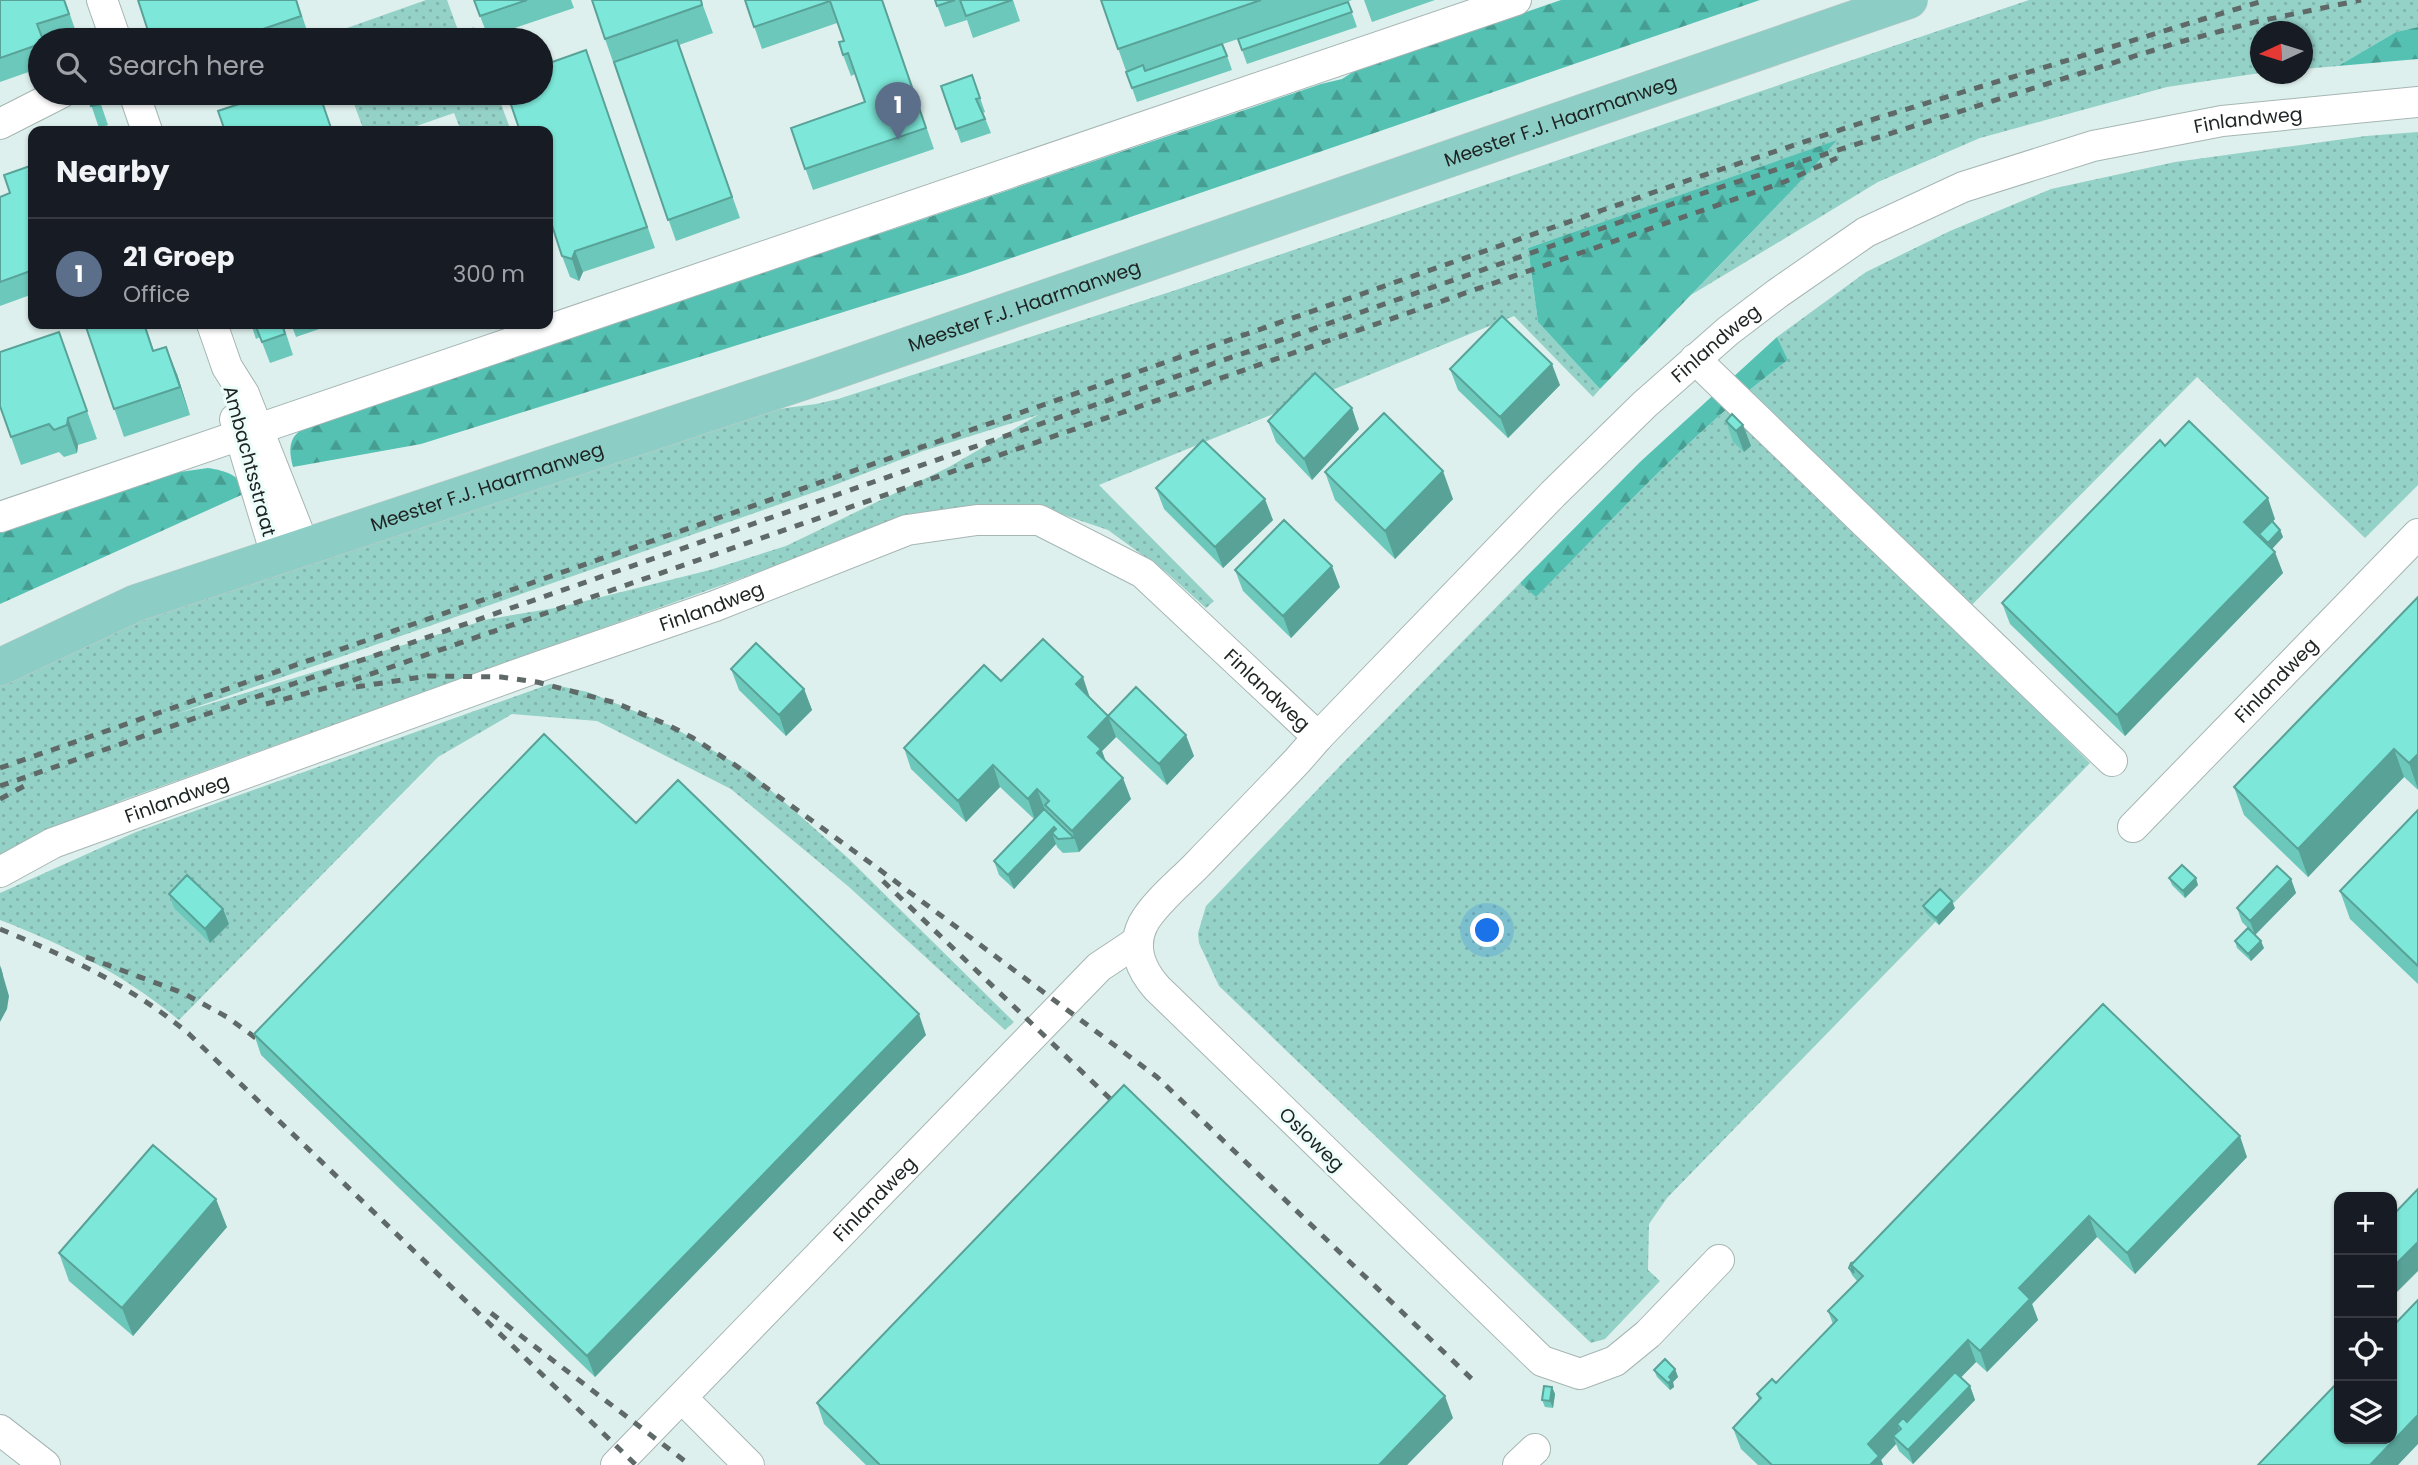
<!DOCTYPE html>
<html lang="en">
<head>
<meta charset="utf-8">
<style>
	body { margin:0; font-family:Poppins,sans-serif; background:#20242c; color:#f1f3f6 }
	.controls { position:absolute; right:21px; bottom:21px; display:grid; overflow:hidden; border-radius:14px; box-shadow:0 2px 5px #0004 }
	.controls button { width:63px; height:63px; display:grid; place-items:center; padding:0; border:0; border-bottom:2px solid #363941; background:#171b24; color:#f1f3f6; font:35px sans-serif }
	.compass { position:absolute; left:2250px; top:21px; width:63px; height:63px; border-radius:50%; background:#171b24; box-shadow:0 2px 5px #0004; rotate:266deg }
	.you { position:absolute; left:1488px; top:931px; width:24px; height:24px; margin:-18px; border:5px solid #fff; border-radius:50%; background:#1a73e8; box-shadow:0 0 0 10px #1a73e833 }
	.badge { display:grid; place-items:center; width:46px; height:46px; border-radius:50%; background:#1a73e8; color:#fff; font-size:23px; font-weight:700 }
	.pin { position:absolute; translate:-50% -58px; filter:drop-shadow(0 2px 4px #0008) }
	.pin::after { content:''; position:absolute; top:37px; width:24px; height:21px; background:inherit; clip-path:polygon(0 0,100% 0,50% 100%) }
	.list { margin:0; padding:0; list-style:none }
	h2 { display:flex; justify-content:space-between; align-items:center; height:91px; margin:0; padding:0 28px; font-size:30px }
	h2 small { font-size:23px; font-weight:400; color:#9ea1a6 }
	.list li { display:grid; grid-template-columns:46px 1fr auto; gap:21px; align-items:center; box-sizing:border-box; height:112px; padding:0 28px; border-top:2px solid #363941 }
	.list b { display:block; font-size:26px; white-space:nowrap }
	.list p { margin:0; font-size:23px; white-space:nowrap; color:#9ea1a6 }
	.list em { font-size:23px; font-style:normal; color:#9ea1a6 }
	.icon { flex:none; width:38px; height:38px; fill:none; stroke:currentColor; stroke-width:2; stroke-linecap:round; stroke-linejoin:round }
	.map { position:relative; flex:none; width:2418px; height:1465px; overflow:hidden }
	.search { position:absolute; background:#171b24; box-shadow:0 2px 5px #0004; left:28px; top:28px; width:525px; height:77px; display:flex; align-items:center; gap:18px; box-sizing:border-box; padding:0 24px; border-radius:38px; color:#9ea1a6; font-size:26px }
	.panel { position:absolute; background:#171b24; box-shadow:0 2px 5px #0004; left:28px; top:126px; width:525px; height:203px; border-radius:14px }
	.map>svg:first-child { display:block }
	.grass { fill:url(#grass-dots); fill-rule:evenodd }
	.forest { fill:url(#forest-firs) }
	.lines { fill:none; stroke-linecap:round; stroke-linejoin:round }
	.minor-casing { stroke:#a5b6b3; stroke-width:32 }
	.major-casing { stroke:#c9caca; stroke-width:38 }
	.minor { stroke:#fff; stroke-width:30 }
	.major { stroke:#8ccec5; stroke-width:37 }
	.rail { stroke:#5f6a68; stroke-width:5; stroke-dasharray:9 9; stroke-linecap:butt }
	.wall { fill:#6cc8bb }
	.shaded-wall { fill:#58a298 }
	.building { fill:#7de8d9; stroke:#58a298; stroke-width:2 }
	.labels { text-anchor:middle; stroke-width:6; stroke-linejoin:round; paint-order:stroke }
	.street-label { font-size:19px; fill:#1d2423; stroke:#ecfdfa }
</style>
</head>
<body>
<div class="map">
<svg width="2418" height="1465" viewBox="0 0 2418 1465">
	<defs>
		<pattern id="grass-dots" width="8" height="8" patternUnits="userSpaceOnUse" patternTransform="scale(1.75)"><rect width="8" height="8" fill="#94d1c7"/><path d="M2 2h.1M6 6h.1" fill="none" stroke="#7fb3ab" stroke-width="1.8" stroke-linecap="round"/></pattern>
		<pattern id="forest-firs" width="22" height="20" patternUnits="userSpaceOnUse" patternTransform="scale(1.75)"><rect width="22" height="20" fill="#55c1b3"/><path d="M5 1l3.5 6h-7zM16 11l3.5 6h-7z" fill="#469d91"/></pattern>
	</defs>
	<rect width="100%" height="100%" fill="#def0ed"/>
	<path class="grass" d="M426 0H447L459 33 474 27 479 40H332L330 34Z
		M2029 0H2418V27L2396 32 2338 66 2303 69 2302 32H2260V73L2167 87 1980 138 1878 182 1691 295 1799 183 1835 141 1528 248 1538 322 1600 389 1593 397 1514 316 1099 485 1214 601 1206 608 1166 572 1108 530 1052 511 859 536 123 800 0 854V678L158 613 771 410 816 404 838 399 1173 291ZM1038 415 949 467 786 546 710 570 561 607 489 619 176 714 832 486 923 451Z
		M350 93H497L511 131H461L454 113 402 131H364Z
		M2418 132V485L2365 538 2197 377 1952 625 2090 763 1667 1198 1649 1224 1648 1270 1660 1281 1605 1339 1591 1343 1219 986 1199 943 1198 933 1206 906 1340 766 1520 583 1536 596C1616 516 1697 427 1788 360L1777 337 1866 272 1950 231 2051 189 2175 162 2366 136Z
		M550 684 588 692 671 726 750 772 847 857 1014 1022 1005 1030 849 887 731 789 597 721 512 714 438 757 179 1020C123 974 67 946 0 920V893L136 832Z"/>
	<path class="forest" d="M1561 0H1760L965 274 421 444 293 467C289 452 288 439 301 430L773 267 897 228 1321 84 1342 79 1353 72Z
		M2418 27V59L2338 66 2396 32Z
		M1837 140 1799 183 1600 389 1538 322 1528 248Z
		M1777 337 1788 360C1697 427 1616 516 1536 597L1520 583 1640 462Z
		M208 468C227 471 239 475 248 492L0 604V533L139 485 180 472Z"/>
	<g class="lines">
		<defs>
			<g id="minor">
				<path d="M102 0 116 40"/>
				<path d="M134 93 147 131"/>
				<path d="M0 124 61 93"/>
				<path d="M212 324 227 367 244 394 304 546"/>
				<path d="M1695 359 2112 761"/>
				<path d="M235 419 276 555"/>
				<path d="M0 517 1516 0"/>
				<path id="s1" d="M2133 827 2418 534"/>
				<path id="s2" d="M0 872 53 843 535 668 715 606 907 530 977 520H1039L1143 573 1318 737"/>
				<path id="s3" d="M1719 1260 1648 1334 1615 1361 1580 1374 1542 1361 1157 988C1141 970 1131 948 1143 924 1153 905 1178 884 1194 868 1229 832 1264 796 1298 760L1318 737 1553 494 1645 404 1728 331 1778 293 1866 232 1963 187 2093 146 2222 121 2418 102"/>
				<path d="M682 1398 749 1465"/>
				<path d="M0 1430 45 1465"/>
				<path id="s4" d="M616 1465 1099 967 1138 941"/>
				<path d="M1518 1465 1535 1449"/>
			</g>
			<g id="major">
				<path id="s5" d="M0 667 136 603 811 379 1909 0"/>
			</g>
		</defs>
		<use href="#minor" class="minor-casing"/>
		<use href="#major" class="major-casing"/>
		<use href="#minor" class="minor"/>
		<use href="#major" class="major"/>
		<path class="rail" d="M356 687 428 676 501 677 537 682 616 703 668 725 693 738 735 765 876 867 1157 1077 1476 1383
			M266 704 348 682 1652 228 1784 182 1837 158
			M0 768 1689 180 1861 123 2266 0
			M0 786 1715 189 2176 43 2255 22 2361 0
			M0 799 28 784
			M883 881 1125 1113
			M0 929C68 957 132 986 189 1034L636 1465
			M86 957 183 993 227 1017 268 1047
			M491 1313 690 1465"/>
	</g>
	<path class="wall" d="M0 0H65L77 35 60 40H40V68L0 82Z
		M297 0 309 37 300 40H151Z
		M474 0H571L574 8 488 37Z
		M701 0 713 33 679 45 740 218 676 241 605 39Z
		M745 0H882L934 149 813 190 791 128 865 102 855 74 851 76 843 55 844 41 837 23 762 49Z
		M935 0H1013L1020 21 973 38 967 20 945 27Z
		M1101 0H1352L1241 38 1348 2 1357 27 1247 64 1238 39 1223 44 1232 70 1137 102Z
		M1364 0H1435L1372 22Z
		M586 50 655 248 583 272 579 281 570 277 562 256Z
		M972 75 985 112 983 113 991 133 961 143 941 86Z
		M97 93 108 125 99 128 88 96Z
		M33 165V294L0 306V197L10 193Z
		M85 324H145L154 351 177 374 190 415 124 437Z
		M251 324H283L293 355 270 363 260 337 256 339Z
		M291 324H334L296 337Z
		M59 332 97 439 78 445 77 453 64 457 59 452 21 465 0 406Z
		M1450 369 1560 385 1508 438 1458 390Z
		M1268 421 1359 429 1312 480 1276 442Z
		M1726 421 1743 425 1751 446 1744 452 1733 442Z
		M2165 446 2275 519 2272 522 2280 530 2283 537 2272 549 2283 573 2125 736 2010 624 2002 603Z
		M1325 472 1453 499 1395 559 1335 500Z
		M1156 488 1273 520 1223 568 1164 509Z
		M1235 570 1340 587 1291 638 1243 591Z
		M2418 597V790L2404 777 2308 877 2244 815 2234 787Z
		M731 669 804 689 812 710 786 736 739 690Z
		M1001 681 1090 698 1108 716 1194 756 1167 785 1116 737 1102 751 1106 762 1131 799 1079 852 1063 853 1057 847 1056 844 1014 889 999 875 994 861 1034 819 1000 787 966 822 911 769 904 748Z
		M2418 810V984L2350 919 2340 891Z
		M636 823 926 1035 595 1377 261 1055 254 1034Z
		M2169 878 2198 885 2185 898 2172 885Z
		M2291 879 2296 893 2255 935 2242 922 2237 908Z
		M169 894 223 909 229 924 210 943 174 908Z
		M1923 906 1955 908 1939 925 1926 913Z
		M2235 941 2264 948 2251 961 2237 948Z
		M2247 1157 2135 1274 2097 1237 2032 1304 2038 1320 1987 1372 1976 1362 1961 1377 1970 1386 1975 1400 1913 1464 1899 1451 1896 1444 1881 1460 1883 1465H1758L1741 1449 1733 1428 1759 1401 1757 1394 1776 1383 1833 1324 1828 1311 1857 1281 1852 1275 1849 1268Z
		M227 1227 133 1336 69 1281 59 1253Z
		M1675 1369 1678 1377 1673 1382 1674 1387 1670 1390 1657 1377 1654 1370Z
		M1552 1387 1555 1394 1553 1408 1545 1407 1542 1400Z
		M817 1403 1453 1418 1407 1465H866L824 1424Z"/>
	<path class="shaded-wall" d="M575 251 583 272 579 281 572 259Z
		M166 347 177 374 190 415 180 387Z
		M1552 364 1560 385 1508 438 1500 417Z
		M1352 408 1359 429 1312 480 1304 459Z
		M68 418 78 445 77 453 67 425Z
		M1743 425 1751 446 1744 452 1736 431Z
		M1443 471 1453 499 1395 559 1385 531Z
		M2268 498 2275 519 2252 543 2244 522Z
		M1265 499 1273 520 1223 568 1215 547Z
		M2280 530 2283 537 2271 550 2268 543Z
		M2275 552 2283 573 2125 736 2117 715Z
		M1332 566 1340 587 1291 638 1283 616Z
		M1083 677 1090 698 1076 684Z
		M804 689 812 710 786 736 779 715Z
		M1108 716 1116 737 1102 751 1109 770 1105 775 1088 737Z
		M1186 735 1194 756 1167 785 1159 764Z
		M2394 749 2404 777 2308 877 2298 849Z
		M2418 754V789L2409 763Z
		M993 765 1000 787 966 822 958 801Z
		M1123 778 1131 799 1079 852 1072 831Z
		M1037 789 1045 810 1035 820 1028 799Z
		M1054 827 1059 841 1058 839 1052 833 1056 844 1014 889 1008 875Z
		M2196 878 2198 885 2185 898 2183 891Z
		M2291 879 2296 893 2255 935 2250 921Z
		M1952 901 1955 908 1939 925 1936 918Z
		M223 909 229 924 210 943 205 929Z
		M2261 941 2264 948 2251 961 2248 954Z
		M0 965 9 996 7 1009 0 1022Z
		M919 1014 926 1035 595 1377 587 1356Z
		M2240 1136 2247 1157 2135 1274 2127 1253Z
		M216 1199 227 1227 133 1336 122 1308Z
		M2089 1216 2097 1237 2032 1304 2038 1320 1987 1372 1980 1351 2019 1288Z
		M2418 1242V1271L2393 1296 2392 1293V1268Z
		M1968 1340 1976 1362 1904 1436 1901 1429 1897 1424 1902 1439 1893 1436 1896 1444 1881 1460 1883 1465H1870L1868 1444Z
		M1675 1369 1678 1377 1673 1382 1674 1387 1670 1390 1668 1383 1669 1377Z
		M1970 1386 1975 1400 1913 1464 1908 1450Z
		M1552 1387 1555 1394 1553 1408 1550 1401Z
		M1445 1396 1453 1418 1407 1465H1379Z
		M2418 1415V1444L2398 1465H2370Z"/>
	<path class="building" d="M0 0H64L69 14 37 24 43 40H40V44L0 58Z
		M138 0H296L301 16 231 40H151Z
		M474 0H527L480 16Z
		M592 0H701L702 5 605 39Z
		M745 0H882L926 128 805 169 791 128 865 102 848 53 843 55 839 42 844 41 830 1 754 27Z
		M935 0H955L937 6Z
		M960 0H1012L966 16Z
		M1101 0H1261L1118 49Z
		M1348 2 1352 12 1242 50 1238 39Z
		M677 40 732 197 668 220 614 62Z
		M1222 44 1227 56 1132 88 1126 72 1143 65 1145 71Z
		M586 50 647 227 575 251 572 259 562 256 548 213V131H520L507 93H541V66Z
		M972 75 980 98 976 99 985 119 956 129 941 86Z
		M97 93 100 104 91 106 88 96Z
		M272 93H319L332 131H225L218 111Z
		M33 165V254L32 255 33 258V270L0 282V197L10 193 4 175Z
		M1502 316 1552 364 1500 417 1450 369Z
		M85 324H144L153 351 166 347 180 387 114 409Z
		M255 324H282L285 334 262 342Z
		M59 332 87 411 68 418 67 425 54 430 49 424 11 437 0 406V352Z
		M1315 373 1352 408 1304 459 1268 421Z
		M1384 413 1443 471 1385 531 1325 472Z
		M1732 414 1743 425 1736 431 1726 421Z
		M2189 421 2268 498 2244 522 2275 552 2117 715 2002 603 2160 440 2165 446Z
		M1203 440 1265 499 1215 547 1156 488Z
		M1284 520 1332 566 1283 616 1235 570Z
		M2272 521 2280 530 2268 543 2259 534Z
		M2418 597V754L2409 763 2394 749 2298 849 2234 787Z
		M1043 639 1083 677 1076 684 1108 716 1088 737 1101 749 1097 753 1123 778 1072 831 1045 805 1049 801 1037 789 1028 799 993 765 958 801 904 748 984 665 1001 681Z
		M756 643 804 689 779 715 731 669Z
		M1136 687 1186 735 1159 764 1108 716Z
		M544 734 636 823 678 780 919 1014 587 1356 254 1034Z
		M1044 809 1074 838 1058 839 1052 833 1056 829 1054 827 1008 875 994 861Z
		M2418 810V966L2340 891Z
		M2182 865 2196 878 2183 891 2169 878Z
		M2277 866 2291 879 2250 921 2237 908Z
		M187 875 223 909 205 929 169 894Z
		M1940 889 1952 901 1936 918 1923 906Z
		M2248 928 2261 941 2248 954 2235 941Z
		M0 968 2 975 0 987Z
		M2103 1004 2240 1136 2127 1253 2089 1216 2019 1288 2030 1299 1980 1351 1968 1340 1868 1444 1879 1456 1870 1465H1772L1733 1428 1761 1398 1757 1394 1772 1379 1776 1383 1837 1320 1828 1311 1863 1276 1851 1265Z
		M1124 1085 1445 1396 1379 1465H880L817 1403Z
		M153 1145 216 1199 122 1308 59 1253Z
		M2418 1189V1242L2392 1268V1216Z
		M1854 1262 1851 1265 1854 1273 1849 1268 1851 1263Z
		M2418 1300V1415L2370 1465H2258L2339 1381V1439H2392V1327Z
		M1665 1359 1675 1369 1669 1377 1672 1380 1668 1383 1654 1370Z
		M1955 1372 1970 1386 1908 1450 1893 1436 1901 1429 1897 1424 1903 1418 1907 1422Z
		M1544 1386 1552 1387 1550 1401 1542 1400Z"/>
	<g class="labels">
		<g class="street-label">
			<text dy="7" stroke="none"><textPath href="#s5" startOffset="1654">Meester F.J. Haarmanweg</textPath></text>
			<text dy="7" stroke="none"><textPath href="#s3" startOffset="2233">Finlandweg</textPath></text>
			<text dy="7" stroke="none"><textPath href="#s5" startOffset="1087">Meester F.J. Haarmanweg</textPath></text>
			<text dy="7" stroke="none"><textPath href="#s3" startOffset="1645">Finlandweg</textPath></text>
			<text transform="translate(250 461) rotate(75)" y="7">Ambachtsstraat</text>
			<text dy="7" stroke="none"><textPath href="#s5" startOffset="520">Meester F.J. Haarmanweg</textPath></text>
			<text dy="7" stroke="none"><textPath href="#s2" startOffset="760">Finlandweg</textPath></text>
			<text dy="7" stroke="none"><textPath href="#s1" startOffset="205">Finlandweg</textPath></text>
			<text dy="7" stroke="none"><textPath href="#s2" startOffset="1390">Finlandweg</textPath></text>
			<text dy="7" stroke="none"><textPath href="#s2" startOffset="192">Finlandweg</textPath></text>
			<text transform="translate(1312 1139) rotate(44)" y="7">Osloweg</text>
			<text dy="7" stroke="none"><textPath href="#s4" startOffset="371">Finlandweg</textPath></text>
		</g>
	</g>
</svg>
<div class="controls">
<button>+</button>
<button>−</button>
<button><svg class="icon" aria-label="locate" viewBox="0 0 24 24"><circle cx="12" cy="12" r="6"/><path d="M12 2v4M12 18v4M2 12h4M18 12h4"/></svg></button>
<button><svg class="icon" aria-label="layers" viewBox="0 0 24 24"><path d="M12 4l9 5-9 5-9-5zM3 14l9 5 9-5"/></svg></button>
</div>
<svg class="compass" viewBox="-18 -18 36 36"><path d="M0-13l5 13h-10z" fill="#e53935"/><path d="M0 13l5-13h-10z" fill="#9ea1a6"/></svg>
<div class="you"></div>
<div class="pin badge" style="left:898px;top:140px;background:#5c6f8a">1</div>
<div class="search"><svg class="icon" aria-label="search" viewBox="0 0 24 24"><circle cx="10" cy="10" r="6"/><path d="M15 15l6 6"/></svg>Search here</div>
<section class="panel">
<h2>Nearby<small></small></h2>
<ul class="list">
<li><span class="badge" style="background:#5c6f8a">1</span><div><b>21 Groep</b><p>Office</p></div><em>300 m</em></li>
</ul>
</section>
</div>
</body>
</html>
